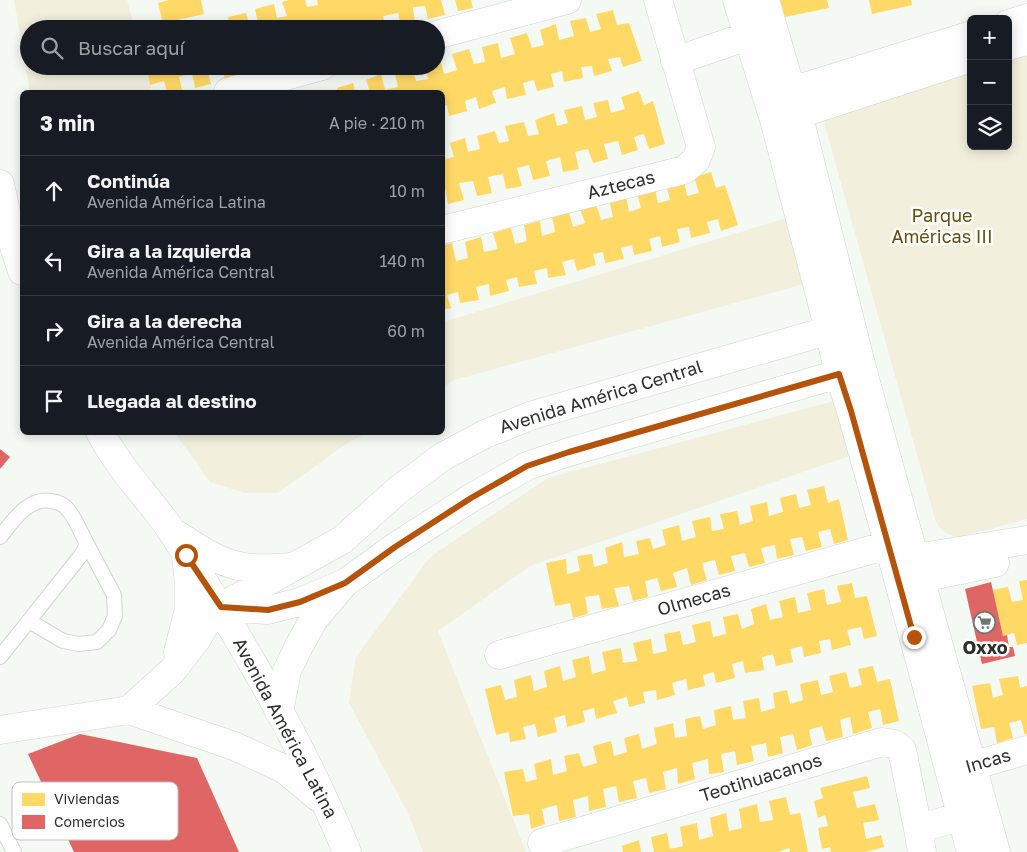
<!DOCTYPE html>
<html lang="es">
<head>
<meta charset="utf-8">
<style>
	body { margin:0; font-family:"Golos Text",sans-serif; background:#242831; color:#f1f3f6 }
	.controls { position:absolute; right:15px; top:15px; display:grid; overflow:hidden; border-radius:8px; box-shadow:0 2px 12px #0003 }
	.controls button { width:45px; height:45px; display:grid; place-items:center; padding:0; border:0; border-bottom:1px solid #363941; background:#171b24; color:#f1f3f6; font:25px sans-serif }
	.stop { position:absolute; width:15px; height:15px; margin:-11px; border:4px solid #b45309; border-radius:50%; background:#fff }
	.stop.end { background:#b45309; border-color:#fff; box-shadow:0 1px 5px #0008 }
	.list { margin:0; padding:0; list-style:none }
	h2 { display:flex; justify-content:space-between; align-items:center; height:65px; margin:0; padding:0 20px; font-size:21px }
	h2 small { font-size:16px; font-weight:400; color:#9ea1a6 }
	.list li { display:grid; grid-template-columns:32px 1fr auto; gap:15px; align-items:center; box-sizing:border-box; height:70px; padding:0 20px; border-top:1px solid #363941 }
	.list b { display:block; font-size:19px; white-space:nowrap }
	.list p { margin:0; font-size:16px; white-space:nowrap; color:#9ea1a6 }
	.list em { font-size:16px; font-style:normal; color:#9ea1a6 }
	.icon { flex:none; width:28px; height:28px; fill:none; stroke:currentColor; stroke-width:2; stroke-linecap:round; stroke-linejoin:round }
	.map { position:relative; flex:none; width:1027px; height:852px; overflow:hidden }
	.search { position:absolute; background:#171b24; box-shadow:0 2px 12px #0003; left:20px; top:20px; width:425px; height:55px; display:flex; align-items:center; gap:12px; box-sizing:border-box; padding:0 18px; border-radius:28px; color:#9ea1a6; font-size:19px }
	.panel { position:absolute; background:#171b24; box-shadow:0 2px 12px #0003; left:20px; top:90px; width:425px; height:345px; border-radius:8px }
	.map>svg:first-child { display:block }
	.green { fill:#f2efdd }
	.homes { fill:#ffd966 }
	.shops { fill:#e06666 }
	.lines { fill:none; stroke-linecap:round; stroke-linejoin:round }
	.lane-casing { stroke:#d1d5d1; stroke-width:16 }
	.street-casing { stroke:#d1d5d1; stroke-width:29 }
	.lane { stroke:#fdfefd; stroke-width:14 }
	.street { stroke:#fdfefd; stroke-width:28 }
	.route { stroke:#b45309; stroke-width:6 }
	.labels { text-anchor:middle; stroke-width:5; stroke-linejoin:round; paint-order:stroke }
	.street-label { font-size:18px; fill:#2c2f2b; stroke:#fff }
	.park-label { font-size:18px; fill:#65500a; stroke:#fff }
	.poi-label { font-size:18px; font-weight:bold; fill:#2c2f2b; stroke:#fff }
	.key { fill:#fff; stroke:#c0c1bf; stroke-width:1 }
	.key-label { font-size:14px; fill:#2c2f2b }
</style>
</head>
<body>
<div class="map">
<svg width="1027" height="852" viewBox="0 0 1027 852">
	<rect width="100%" height="100%" fill="#f4f9f3"/>
	<path class="green" d="M14 0H127L135 29H29V66H145L152 92H30Z
		M1027 43V519L959 537C947 535 942 532 936 522L823 119 971 58V146H1008V48Z
		M793 216 815 281 454 380 443 387V322Z
		M845 398 858 453 530 566 438 631 526 852H423L408 813 349 703 356 657 430 557 548 478Z
		M175 433H366L343 446 278 493H245L210 482Z"/>
	<path class="homes" d="M169 0H201L204 14 163 23 158 3Z
		M289 0H305L307 7 318 5 317 0H441L445 15 428 19 425 6 413 7 415 24 401 27 398 13 383 16 385 29H369L368 21 354 25 355 29H230L228 17 246 13 249 24 258 22 255 9 274 4 277 18 287 16 282 2Z
		M455 0H471L473 8 458 11Z
		M780 0H827L829 8 785 17Z
		M869 0H911L912 5 872 14Z
		M613 10 617 25 629 23 642 61 623 67 620 57 608 59 612 71 594 76 592 66 581 67 583 78 564 82 562 71 551 74 554 87 537 91 534 80 523 83 526 95 507 99 505 87 492 91 496 103 479 109 476 97 465 101 467 111 449 116 447 105 442 107V92H370L366 80 381 74 385 90 398 87 394 70 407 66H412L416 81 428 79 425 66H436V59L440 58 444 74 457 70 452 54 469 49 474 64 485 62 482 47 498 43 501 58 515 54 510 38 527 33 532 48 544 45 540 30 556 24 559 40 574 36 570 21 586 18 590 32 601 29 596 14Z
		M216 21 218 29H198L197 26Z
		M146 66H212L207 68 211 84 195 88 192 73 179 77 182 90 167 92 164 81 150 85Z
		M221 66H239L241 76 225 79Z
		M253 66H266V67L254 70Z
		M353 83 355 92H338L337 88Z
		M639 91 644 105 653 101 665 144 649 149 644 134 634 137 638 150 622 155 618 141 604 144 608 159 593 163 588 149 575 152 579 169 563 172 560 157 546 161 550 176 533 180 529 165 517 168 522 186 506 189 503 174 488 177 492 193 477 196 473 181 459 183 464 200 448 204 445 188 442 189V160L454 157 450 143 465 138 468 152 480 149 477 136 495 131 499 143 509 141 505 126 524 122 528 136 539 134 535 120 554 113 557 126 568 123 564 110 582 106 585 120 597 117 593 103 608 100 611 113 625 109 621 97Z
		M711 172 716 188 725 185 738 225 721 231 718 219 707 222 710 233 691 238 689 227 677 229 680 242 662 247 660 236 649 239 652 251 634 255 632 245 621 248 624 259 605 263 603 252 593 254 596 265 577 271 574 259 562 262 566 275 548 278 547 268 534 271 537 284 519 287 517 277 506 280 509 291 490 296 489 284 476 287 479 300 460 303 458 292 447 295 451 308 442 310V246L452 243 456 261 468 258 465 242 481 237 484 252 498 249 493 233 511 228 515 244 527 241 524 225 540 221 542 236 555 232 552 216 569 212 573 227 585 223 580 208 596 204 601 220 613 217 609 200 626 195 629 212 641 208 637 193 655 188 658 203 670 200 666 184 684 180 687 196 699 193 694 177Z
		M824 486 828 503 839 499 848 540 834 544 830 529 818 532 822 547 806 551 802 537 790 539 794 555 777 559 775 545 761 548 765 563 749 567 745 553 731 556 735 571 719 575 715 560 702 563 707 580 691 585 687 568 673 573 677 587 661 591 657 578 645 581 648 597 633 601 629 586 614 588 619 606 602 609 599 595 585 597 588 614 573 618 570 603 555 606 546 563 566 559 567 574 580 571 577 556 592 554 594 567 608 563 605 548 622 542 624 557 639 554 636 541 650 538 653 549 666 545 662 530 679 525 682 541 696 537 692 521 710 517 712 531 724 529 720 514 737 511 740 525 753 521 750 506 767 502 769 516 783 512 780 498 796 494 799 508 811 505 807 490Z
		M1027 580V643L1017 645 1014 633 1003 636 992 590 1008 587 1012 602 1023 600 1019 581Z
		M852 583 855 598 867 596 877 636 864 639 861 627 847 630 851 645 832 650 830 639 819 641 821 653 804 657 802 646 790 649 793 662 776 666 773 654 762 657 764 670 745 673 743 661 732 664 735 678 716 683 714 672 703 675 705 686 688 690 686 679 672 683 675 695 657 700 656 690 643 692 645 703 629 707 627 697 613 701 617 713 596 719 594 708 583 711 585 722 567 727 565 715 554 718 557 732 538 737 535 724 523 727 526 739 510 742 509 732 496 735 485 689 501 685 505 700 517 697 514 680 531 675 534 691 547 687 544 671 560 666 563 681 576 677 572 660 589 656 592 674 606 670 602 652 621 648 623 663 637 661 633 643 651 639 653 654 667 651 664 634 680 631 683 645 696 642 692 625 710 621 713 637 726 634 723 617 738 614 742 629 754 624 751 609 766 604 770 620 783 617 779 601 795 597 798 613 811 610 807 593 824 589 827 605 841 602 837 586Z
		M873 666 877 682 890 679 899 721 883 725 880 709 868 712 872 728 853 734 850 717 840 720 843 737 826 741 822 726 809 730 812 745 797 750 793 734 780 737 783 753 768 757 766 743 751 746 754 761 737 765 735 751 721 754 724 772 709 774 708 759 692 763 695 779 678 784 677 768 663 772 666 789 649 793 646 778 633 781 637 798 619 802 616 786 603 789 606 807 589 811 588 796 573 800 576 817 559 821 557 805 542 809 545 824 531 829 529 814 513 816 504 772 523 769 526 782 537 779 534 764 551 759 553 775 567 771 564 756 579 753 583 767 597 763 593 746 611 741 614 756 627 752 624 738 639 734 642 749 657 744 654 728 673 723 675 738 687 736 685 719 700 716 703 729 716 725 714 710 731 706 733 720 746 718 743 701 759 698 761 712 775 708 773 693 787 690 790 704 803 700 800 684 818 680 821 695 833 692 829 676 846 672 850 688 862 685 858 669Z
		M1018 676 1020 688 1027 686V734L1025 735 1021 720 1009 723 1013 738 997 743 994 727 981 729 972 686 990 683 993 698 1003 695 999 679Z
		M867 776 870 788 853 792 857 808 875 804 879 820 863 823 866 839 881 835 884 847 866 852H831L830 847 822 849 818 828 828 826 825 815 818 818 814 801 823 798 820 788Z
		M786 797 790 815 800 813 808 852H790L789 848 778 852H654L651 837 667 833 670 849 683 846 680 827 697 823 699 840 713 836 710 818 726 813 729 831 742 828 739 809 757 804 760 822 773 820 769 801Z
		M639 840 641 852H623L622 846Z"/>
	<path class="shops" d="M0 449 10 457 0 469Z
		M991 582 1003 636 1007 635 1009 647H1013L1015 656 982 664 965 589Z
		M80 734 197 758 239 852H74L28 754Z"/>
	<g class="lines">
		<defs>
			<path id="lane" d="M0 537C13 521 28 497 51 501 58 502 64 504 68 510 76 519 81 533 87 544L82 554 0 657
				M29 621 63 641 79 644 97 642 109 630 115 616 114 595 87 544
				M0 824 14 852"/>
			<path id="street" d="M737 0 775 123 829 330 839 374 851 411 894 564 971 852
				M765 0 798 113 862 368 996 852
				M1008 24 1027 18
				M436 35 567 0
				M1008 46 1027 41
				M675 61 748 36
				M228 92 322 66
				M774 97 791 91 971 35
				M781 120 971 58
				M0 184 13 243 22 271
				M442 230 684 170 696 160 701 147 658 0
				M100 432C105 441 110 450 116 458 133 484 156 507 173 533 238 635 301 740 347 852
				M176 534C195 546 214 560 235 565 252 570 272 568 290 567
				M898 563 915 558 1027 540
				M904 585 921 578 995 563
				M221 607 268 610 300 602 345 583 395 547 471 498 527 466 569 452 856 369
				M178 652 189 609V583L186 556
				M499 655 888 545
				M129 710 173 670 196 640 205 625 221 607 342 540 398 490 442 457 485 434 533 415 848 325
				M279 712 287 671 299 646 314 619 342 586
				M0 730 129 710 234 746 284 769 318 797
				M954 771 1027 750
				M918 829 922 852
				M542 843 882 742 895 744 902 750 918 829 977 811"/>
		</defs>
		<use href="#lane" class="lane-casing"/>
		<use href="#street" class="street-casing"/>
		<use href="#lane" class="lane"/>
		<use href="#street" class="street"/>
	</g>
	<g class="lines">
		<path class="route" d="M186 555 221 607 268 610 300 602 345 583 395 547 471 498 527 466 569 452 839 374 851 411 914 637"/>
	</g>
	<defs>
		<symbol id="supermarket-ring" viewBox="-11 -11 22 22"><circle r="9.5" fill="#fff" stroke="#727671" stroke-width="1.5"/><path d="M-6-5.5h2.5l.6 2H6L4.5 2H-2.5L-4.4-4H-6ZM-1.5 3.2a1.3 1.3 0 1 0 .1 0ZM3 3.2a1.3 1.3 0 1 0 .1 0Z" fill="#727671"/></symbol>
	</defs>
	<g fill-rule="evenodd">
		<use href="#supermarket-ring" x="972" y="610" width="25" height="25"/>
	</g>
	<g class="labels">
		<g class="street-label">
			<text transform="translate(621 185) rotate(-14)" y="6">Aztecas</text>
			<text transform="translate(601 397) rotate(-17)" y="6">Avenida América Central</text>
			<text transform="translate(694 600) rotate(-16)" y="6">Olmecas</text>
			<text transform="translate(285 728) rotate(62)" y="6">Avenida América Latina</text>
			<text transform="translate(988 761) rotate(-16)" y="6">Incas</text>
			<text transform="translate(761 778) rotate(-17)" y="6">Teotihuacanos</text>
		</g>
		<g class="park-label">
			<text x="942" y="222">Parque<tspan x="942" dy="21">Américas III</tspan></text>
		</g>
		<g class="poi-label">
			<text x="985" y="654">Oxxo</text>
		</g>
	</g>
	<rect x="12" y="782" width="166" height="58" rx="8" class="key"/>
	<rect x="22" y="793" width="23" height="13" fill="#ffd966"/>
	<rect x="22" y="815" width="23" height="14" fill="#e06666"/>
	<g class="key-label">
		<text x="54" y="804">Viviendas</text>
		<text x="54" y="827">Comercios</text>
	</g>
</svg>
<div class="controls">
<button>+</button>
<button>−</button>
<button><svg class="icon" aria-label="layers" viewBox="0 0 24 24"><path d="M12 4l9 5-9 5-9-5zM3 14l9 5 9-5"/></svg></button>
</div>
<div class="stop" style="left:186px;top:555px"></div>
<div class="stop end" style="left:914px;top:637px"></div>
<div class="search"><svg class="icon" aria-label="search" viewBox="0 0 24 24"><circle cx="10" cy="10" r="6"/><path d="M15 15l6 6"/></svg>Buscar aquí</div>
<section class="panel">
<h2>3 min<small>A pie · 210 m</small></h2>
<ul class="list">
<li><svg class="icon" aria-label="ahead" viewBox="0 0 24 24"><path d="M12 20V5M6 11l6-6 6 6"/></svg><div><b>Continúa</b><p>Avenida América Latina</p></div><em>10 m</em></li>
<li><svg class="icon" aria-label="left" viewBox="0 0 24 24"><path d="M17 20v-9H6M10 6l-5 5 5 5"/></svg><div><b>Gira a la izquierda</b><p>Avenida América Central</p></div><em>140 m</em></li>
<li><svg class="icon" aria-label="right" viewBox="0 0 24 24"><path d="M7 20v-9h11M14 6l5 5-5 5"/></svg><div><b>Gira a la derecha</b><p>Avenida América Central</p></div><em>60 m</em></li>
<li><svg class="icon" aria-label="arrive" viewBox="0 0 24 24"><path d="M6 21V4h12l-3 4 3 4H6"/></svg><div><b>Llegada al destino</b></div></li>
</ul>
</section>
</div>
</body>
</html>
